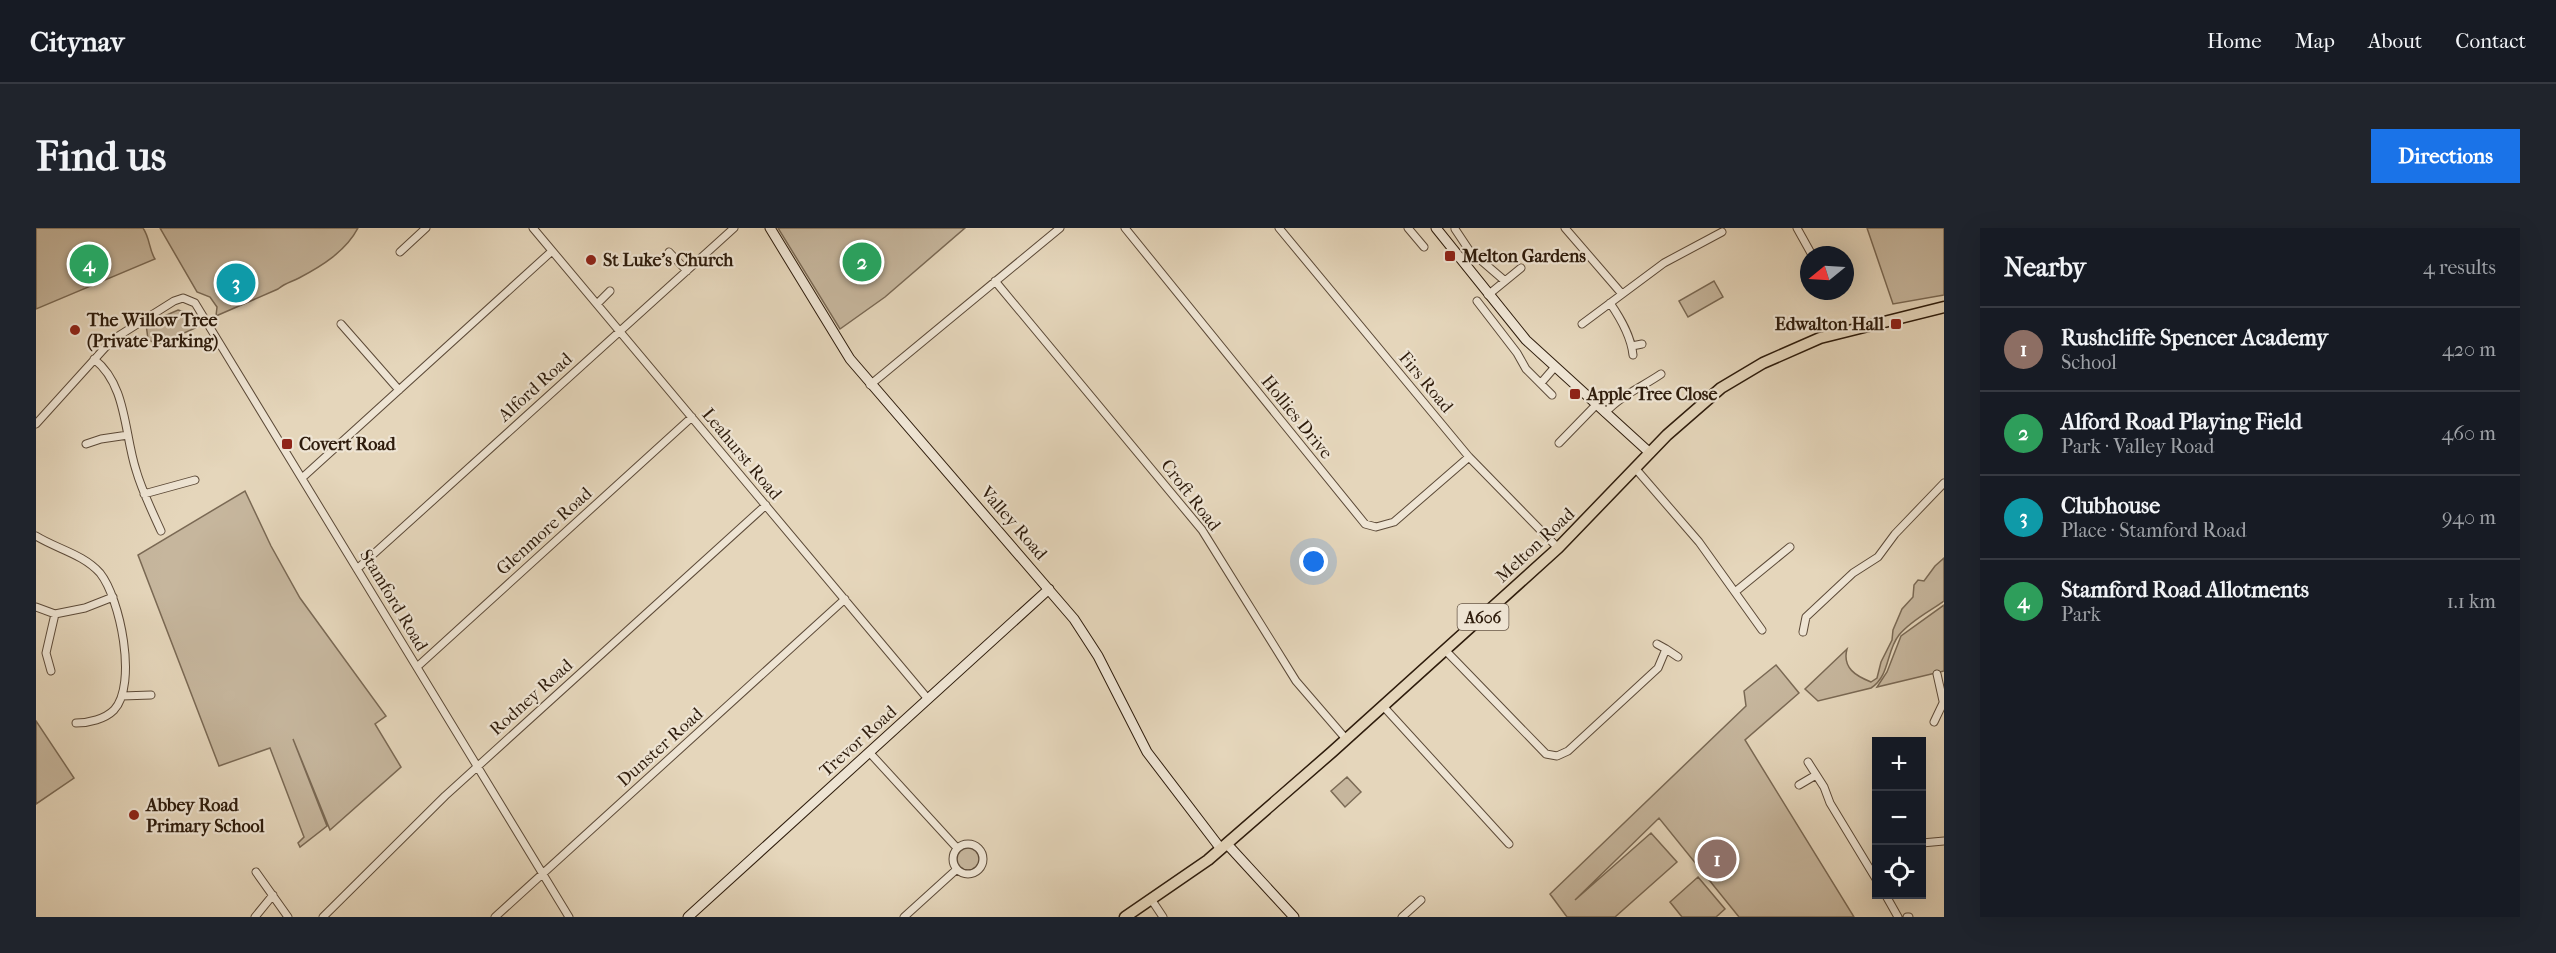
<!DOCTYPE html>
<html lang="en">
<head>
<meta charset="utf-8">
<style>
	body { margin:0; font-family:"IM FELL French Canon",serif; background:#20242c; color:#f1f3f6 }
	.controls { position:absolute; right:18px; bottom:18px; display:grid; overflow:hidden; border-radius:0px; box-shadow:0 6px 24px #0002 }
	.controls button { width:54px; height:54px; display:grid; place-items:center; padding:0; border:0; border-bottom:2px solid #363941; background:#171b24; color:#f1f3f6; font:30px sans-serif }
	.compass { position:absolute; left:1764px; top:18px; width:54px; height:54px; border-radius:50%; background:#171b24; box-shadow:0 6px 24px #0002; rotate:252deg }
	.you { position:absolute; left:1278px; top:334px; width:21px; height:21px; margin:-15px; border:4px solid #fff; border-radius:50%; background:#1a73e8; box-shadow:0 0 0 9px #1a73e833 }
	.badge { display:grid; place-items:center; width:39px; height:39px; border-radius:50%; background:#1a73e8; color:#fff; font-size:20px; font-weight:700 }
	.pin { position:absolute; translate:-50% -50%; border:3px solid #fff; box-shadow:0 2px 6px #0006 }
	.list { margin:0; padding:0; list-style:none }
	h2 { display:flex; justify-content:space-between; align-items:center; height:78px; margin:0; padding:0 24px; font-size:26px }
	h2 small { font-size:20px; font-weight:400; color:#9ea1a6 }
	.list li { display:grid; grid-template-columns:39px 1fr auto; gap:18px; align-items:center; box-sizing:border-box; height:84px; padding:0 24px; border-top:2px solid #363941 }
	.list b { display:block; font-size:22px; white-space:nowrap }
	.list p { margin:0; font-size:20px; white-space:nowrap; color:#9ea1a6 }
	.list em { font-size:20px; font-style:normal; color:#9ea1a6 }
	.icon { flex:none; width:33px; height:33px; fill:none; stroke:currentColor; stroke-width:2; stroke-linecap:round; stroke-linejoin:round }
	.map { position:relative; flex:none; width:1908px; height:689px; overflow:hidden; border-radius:0px }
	header { display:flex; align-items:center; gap:36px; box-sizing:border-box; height:84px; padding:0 30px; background:#171b24; border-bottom:2px solid #363941 }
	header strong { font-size:28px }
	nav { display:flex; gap:33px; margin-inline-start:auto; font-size:21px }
	.intro { display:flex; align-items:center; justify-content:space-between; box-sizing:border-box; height:144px; padding:0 36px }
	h1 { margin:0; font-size:42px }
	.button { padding:15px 27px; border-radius:0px; background:#1a73e8; color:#fff; font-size:21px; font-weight:700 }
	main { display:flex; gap:36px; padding:0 36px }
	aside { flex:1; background:#171b24; border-radius:0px; box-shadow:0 6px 24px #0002 }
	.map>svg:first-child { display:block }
	.green { fill:#c6b69d; stroke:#7a6954; stroke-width:1.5 }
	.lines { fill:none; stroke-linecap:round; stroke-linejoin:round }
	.street-casing { stroke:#5c4a38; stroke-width:9 }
	.secondary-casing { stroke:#2e1c0c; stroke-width:11 }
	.primary-casing { stroke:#2e1c0c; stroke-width:13 }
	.street { stroke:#eee4d3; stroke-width:7 }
	.secondary { stroke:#eee4d3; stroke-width:9 }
	.primary { stroke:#e5d6bb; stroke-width:10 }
	.poi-dot { fill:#8f2418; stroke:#eee4d3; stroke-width:2 }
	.labels { text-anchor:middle; stroke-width:4.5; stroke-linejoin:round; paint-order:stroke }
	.shield { fill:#eee4d3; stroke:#685848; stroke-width:1.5 }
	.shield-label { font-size:16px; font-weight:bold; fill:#2e1c0c }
	.poi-label { font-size:18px; font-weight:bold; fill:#2e1c0c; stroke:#eee4d3; text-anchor:start }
	.street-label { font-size:18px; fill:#2e1c0c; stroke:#eee4d3 }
</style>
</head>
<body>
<header>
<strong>Citynav</strong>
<nav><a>Home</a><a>Map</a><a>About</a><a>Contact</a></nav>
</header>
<div class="intro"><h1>Find us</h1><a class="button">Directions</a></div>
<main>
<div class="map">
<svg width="1908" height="689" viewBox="0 0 1908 689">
	<rect width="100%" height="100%" fill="#e5d6bb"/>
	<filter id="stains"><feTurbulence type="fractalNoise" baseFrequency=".00333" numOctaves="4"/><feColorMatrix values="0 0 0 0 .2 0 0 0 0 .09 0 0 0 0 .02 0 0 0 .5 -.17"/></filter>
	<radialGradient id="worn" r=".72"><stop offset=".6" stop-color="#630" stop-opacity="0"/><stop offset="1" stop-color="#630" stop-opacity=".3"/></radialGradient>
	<path class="green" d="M0 0H107C114 10 113 22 119 31L0 81Z
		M124 0H322C310 23 286 38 263 50 255 54 249 55 242 61L180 88 181 79 174 69 161 64Z
		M742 0H929L849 69 804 101Z
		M1831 0H1908V67L1857 76Z
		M1678 53 1687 69 1652 89 1643 73Z
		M142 82 157 87 164 98 121 117 112 111 110 96Z
		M209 263 235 318 264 370 350 488 339 496 365 539 294 602 257 511 291 598 264 619 262 615 268 609 234 520 183 538 102 327Z
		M1908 330V373C1894 383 1874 393 1863 407 1850 423 1854 448 1835 460L1782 473 1769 461 1811 421C1806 440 1820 448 1835 454L1841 450 1845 434 1856 412 1857 402 1866 381 1877 369 1878 357 1882 352 1888 353 1899 338Z
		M1908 377V443L1841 459 1851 444 1865 408Z
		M1740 437 1763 465 1709 512 1818 689H1703L1623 590 1539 672 1615 605 1641 634 1579 689H1531L1514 666 1710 478 1708 463Z
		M0 493 38 550 0 576Z
		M1311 549 1325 564 1309 579 1295 563Z
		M921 631a11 11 0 1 1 22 0a11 11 0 1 1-22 0Z
		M1662 649 1689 681 1680 689H1646L1634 674Z"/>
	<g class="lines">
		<defs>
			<path id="street" d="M497 0 892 471
				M1089 0 1329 296 1340 299 1358 294 1433 229
				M1243 0 1433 229 1522 320
				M1372 0 1388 19
				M1529 0 1586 66
				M1761 0 1776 27
				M1419 1 1433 22 1469 53
				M364 24 390 0
				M633 24 651 43
				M959 53 1166 302 1260 453 1310 511
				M1452 67 1485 40
				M1441 73 1481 125 1490 141 1516 167
				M1574 75C1585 91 1595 108 1597 127
				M561 76 574 63
				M305 96 363 162
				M1546 96 1628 35 1686 4
				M1596 118 1606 116
				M58 131C91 157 88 205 100 242 106 263 116 283 125 303
				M1505 155 1518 140
				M834 157 1024 0
				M1569 185C1584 168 1606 159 1625 146
				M0 196 76 112 138 73 147 70 159 75 533 689
				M1523 215 1560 177
				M50 216 65 211 92 207
				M1599 240 1663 314 1726 402
				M266 250 516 23
				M108 266 159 252
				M0 308C21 321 47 326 64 345 84 370 102 456 78 482 69 491 53 495 40 495
				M321 341 698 0
				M1699 364 1754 319
				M0 379 19 386 49 380 77 369
				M1767 404 1770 389 1817 345 1842 329 1859 306 1908 255
				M1630 421 1642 429
				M1410 423 1510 526 1521 528 1532 523 1622 440 1630 421 1621 416
				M381 439 656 189
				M15 443 10 425 19 386
				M1901 446 1907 473
				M86 468 115 467
				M1347 478 1473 616
				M1898 494 1908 473
				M833 524 921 620
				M1772 534 1788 559 1794 575 1840 651
				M1763 557 1780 547
				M1886 615 1908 613
				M917 631a15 15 0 1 1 30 0a15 15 0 1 1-30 0Z
				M220 644 252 689
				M1849 666 1862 689
				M1115 671 1127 689
				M219 689 237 667
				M287 689 409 568 730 277
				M459 689 809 371
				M868 689 921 641
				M1366 689 1385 672
				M1871 689H1873"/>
			<path id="secondary" d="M734 0 814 131 1038 391 1062 428 1111 524 1185 621
				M1400 0 1490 112 1614 225
				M1191 616 1258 689
				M652 689 1013 361"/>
			<path id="primary" d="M1089 689 1172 632 1296 524 1522 320 1631 207 1685 160 1727 135 1784 110 1908 79"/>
		</defs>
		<use href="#street" class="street-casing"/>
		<use href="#secondary" class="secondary-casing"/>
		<use href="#primary" class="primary-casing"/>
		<use href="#street" class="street"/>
		<use href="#secondary" class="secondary"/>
		<use href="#primary" class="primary"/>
	</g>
	<g class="poi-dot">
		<rect x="1408" y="22" width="12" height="12" rx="3"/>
		<circle cx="555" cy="32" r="6"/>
		<rect x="1854" y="90" width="12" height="12" rx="3"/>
		<circle cx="39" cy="102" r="6"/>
		<rect x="1533" y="160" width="12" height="12" rx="3"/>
		<rect x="245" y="210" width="12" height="12" rx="3"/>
		<circle cx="98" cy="587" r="6"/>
	</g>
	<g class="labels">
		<rect class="shield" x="1421.5" y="376" width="51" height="26" rx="4.5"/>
		<g class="shield-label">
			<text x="1447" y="395">A606</text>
		</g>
		<g class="poi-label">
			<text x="1426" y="34">Melton Gardens</text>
			<text x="567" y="38">St Luke's Church</text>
			<text x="51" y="98">The Willow Tree<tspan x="51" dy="21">(Private Parking)</tspan></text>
			<text x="1848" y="102" text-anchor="end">Edwalton Hall</text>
			<text x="1551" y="172">Apple Tree Close</text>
			<text x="263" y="222">Covert Road</text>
			<text x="110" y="583">Abbey Road<tspan x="110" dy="21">Primary School</tspan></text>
		</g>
		<g class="street-label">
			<text transform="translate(1390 154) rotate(50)" y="6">Firs Road</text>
			<text transform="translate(499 159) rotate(-42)" y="6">Alford Road</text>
			<text transform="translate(1261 189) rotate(51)" y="6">Hollies Drive</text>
			<text transform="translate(706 226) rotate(50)" y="6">Leahurst Road</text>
			<text transform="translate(1155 267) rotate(52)" y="6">Croft Road</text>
			<text transform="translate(978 295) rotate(49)" y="6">Valley Road</text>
			<text transform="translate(508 303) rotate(-42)" y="6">Glenmore Road</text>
			<text transform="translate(1499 317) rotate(-43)" y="6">Melton Road</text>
			<text transform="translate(358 372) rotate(59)" y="6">Stamford Road</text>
			<text transform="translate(495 469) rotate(-42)" y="6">Rodney Road</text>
			<text transform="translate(822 513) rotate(-42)" y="6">Trevor Road</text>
			<text transform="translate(624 519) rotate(-42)" y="6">Dunster Road</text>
		</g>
	</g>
	<rect width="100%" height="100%" filter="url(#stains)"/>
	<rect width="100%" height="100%" fill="url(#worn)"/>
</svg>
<div class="controls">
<button>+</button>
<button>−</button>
<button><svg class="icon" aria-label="locate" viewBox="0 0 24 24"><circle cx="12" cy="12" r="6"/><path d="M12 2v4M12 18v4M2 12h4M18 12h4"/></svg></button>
</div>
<svg class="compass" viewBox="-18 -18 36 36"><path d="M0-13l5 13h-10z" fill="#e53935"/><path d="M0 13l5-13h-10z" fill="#9ea1a6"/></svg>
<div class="you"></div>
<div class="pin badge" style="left:1681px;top:631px;background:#8d6e63">1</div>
<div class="pin badge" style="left:826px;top:34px;background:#2e9e5b">2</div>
<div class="pin badge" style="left:200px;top:55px;background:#0f9aa8">3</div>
<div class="pin badge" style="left:53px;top:36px;background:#2e9e5b">4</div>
</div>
<aside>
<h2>Nearby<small>4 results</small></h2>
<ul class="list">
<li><span class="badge" style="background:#8d6e63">1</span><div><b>Rushcliffe Spencer Academy</b><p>School</p></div><em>420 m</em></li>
<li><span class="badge" style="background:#2e9e5b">2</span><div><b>Alford Road Playing Field</b><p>Park · Valley Road</p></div><em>460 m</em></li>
<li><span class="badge" style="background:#0f9aa8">3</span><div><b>Clubhouse</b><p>Place · Stamford Road</p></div><em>940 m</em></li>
<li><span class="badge" style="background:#2e9e5b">4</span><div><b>Stamford Road Allotments</b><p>Park</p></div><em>1.1 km</em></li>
</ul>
</aside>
</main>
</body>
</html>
